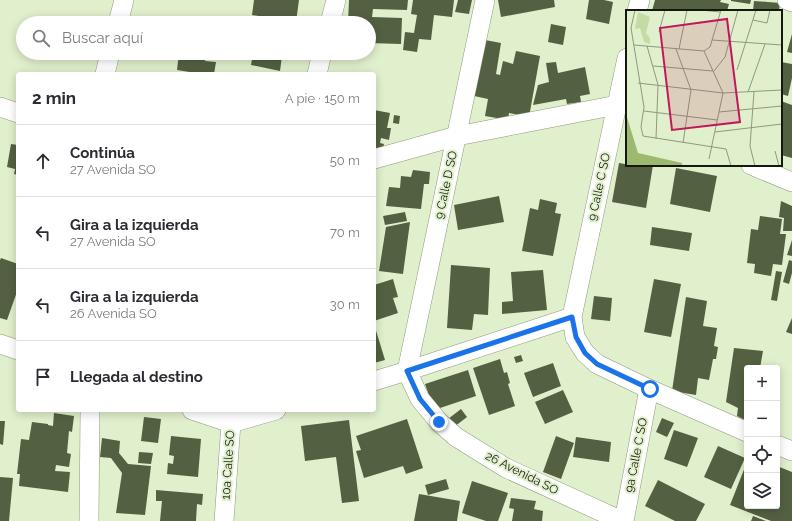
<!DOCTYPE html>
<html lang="es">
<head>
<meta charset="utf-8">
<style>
	body { margin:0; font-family:Raleway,sans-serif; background:#f7f7f7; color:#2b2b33 }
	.controls { position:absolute; right:12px; bottom:12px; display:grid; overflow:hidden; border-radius:4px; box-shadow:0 2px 10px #0003 }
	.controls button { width:36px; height:36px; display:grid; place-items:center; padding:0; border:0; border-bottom:1px solid #e1e1e2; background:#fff; color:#2b2b33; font:20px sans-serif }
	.stop { position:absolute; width:12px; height:12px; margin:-9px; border:3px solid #1a73e8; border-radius:50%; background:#fff }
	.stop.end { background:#1a73e8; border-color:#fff; box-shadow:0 1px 4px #0008 }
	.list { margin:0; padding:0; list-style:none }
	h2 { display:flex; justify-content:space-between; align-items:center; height:52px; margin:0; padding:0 16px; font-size:17px }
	h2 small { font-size:13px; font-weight:400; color:#7c7c81 }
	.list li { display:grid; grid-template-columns:26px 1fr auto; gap:12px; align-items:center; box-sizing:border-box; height:72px; padding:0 16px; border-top:1px solid #e1e1e2 }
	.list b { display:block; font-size:15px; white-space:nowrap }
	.list p { margin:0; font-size:13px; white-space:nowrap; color:#7c7c81 }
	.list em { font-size:13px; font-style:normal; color:#7c7c81 }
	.icon { flex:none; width:22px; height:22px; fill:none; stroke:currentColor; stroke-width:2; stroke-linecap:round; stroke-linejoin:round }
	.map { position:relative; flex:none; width:792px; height:521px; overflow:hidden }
	.search { position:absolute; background:#fff; box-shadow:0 2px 10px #0003; left:16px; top:16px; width:360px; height:44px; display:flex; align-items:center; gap:10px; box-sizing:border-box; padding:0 14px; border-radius:22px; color:#7c7c81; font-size:15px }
	.panel { position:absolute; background:#fff; box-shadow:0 2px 10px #0003; left:16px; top:72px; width:360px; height:340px; border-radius:4px }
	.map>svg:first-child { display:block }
	.building { fill:#546042 }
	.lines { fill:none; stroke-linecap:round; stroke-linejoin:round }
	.minor-casing { stroke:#8d9a7a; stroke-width:20 }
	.minor { stroke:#fff; stroke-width:19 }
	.route { stroke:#1a73e8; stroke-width:5 }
	.labels { text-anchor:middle; stroke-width:4; stroke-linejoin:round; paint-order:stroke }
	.street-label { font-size:12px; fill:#15190d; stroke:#e0efcc }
	.inset-road { fill:none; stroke:#8f9980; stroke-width:1 }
	.view { fill:#c2185b; fill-opacity:0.15; stroke:#c2185b; stroke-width:2 }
	.inset-edge { fill:none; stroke:#15190d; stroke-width:2 }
</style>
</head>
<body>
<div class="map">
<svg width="792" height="521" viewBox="0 0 792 521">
	<rect width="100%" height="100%" fill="#e0efcc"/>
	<path class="building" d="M254 0H299L296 22 252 15Z
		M349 0H408L407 10 373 9 372 17 402 18 401 44 369 43V23H348Z
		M413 0H454L452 17 434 15 431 40 419 39 417 52 403 50 405 32 414 33 417 15 411 14Z
		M458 0H472L469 14 455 12Z
		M498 0H554L555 7 501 17Z
		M589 0H604L613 2 609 24 586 19Z
		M655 0H721L720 2 729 4 727 11H652Z
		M731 0H751L750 4 731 1Z
		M754 1 780 3 779 11H753Z
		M249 18 272 22V23H248Z
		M551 24 566 27 563 45 548 42Z
		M792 34V53L787 52Z
		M485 40 501 43 496 74 500 75 503 61 513 64 516 51 540 56 529 117 509 113 508 120 485 116 488 99 474 96Z
		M179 53H206L205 61 216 62 214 74H202L177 70Z
		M253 53H288L287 57 282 56 280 71 251 65Z
		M556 62 558 73 585 67 590 94 580 96 581 102 567 104 566 99 533 105 538 85 549 82 546 63Z
		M781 62 792 64V78L788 96 781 94Z
		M781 101 792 105V158L781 155Z
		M374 110 390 113 387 128H391L389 140 381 138 380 143 384 144 382 153 374 152Z
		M394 115 400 116 399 124 393 123Z
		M11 144 18 145V175L14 174 15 169 7 167Z
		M619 163 642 167V165H653L646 208 612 202Z
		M676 168 717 176 710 212 670 204Z
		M413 170 430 172 429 184H424L421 209 386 206 389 187 400 188 401 176 411 177Z
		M499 196 504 222 458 230 454 205Z
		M540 199 557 203 555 213 561 214 553 256 522 251 530 208 538 210Z
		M781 201 792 206V231H783L784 218 779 217Z
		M405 212 407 221 385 225 383 216Z
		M760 216 782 219 780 234H786L782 265 773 264 771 276 754 273 755 264 747 263 751 229 758 230Z
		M410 222 403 274 379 271 386 227Z
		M652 227 692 233 689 251 650 245Z
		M792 240V256L787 255Z
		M1 258 18 264V289L7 320 0 318V260Z
		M789 260 792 261V273L789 284 783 282Z
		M451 265 490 268 488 315 474 314 472 330 447 328Z
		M543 270 547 310 502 314V302L513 301 511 272Z
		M776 271 782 272 777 301 771 300Z
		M393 279 398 297 393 298 398 313 374 321V285Z
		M654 279 681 284 671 337 644 332Z
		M594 296 612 298 610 321 591 319Z
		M686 297 707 301 703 326 717 328 714 346 718 347 716 359H713L709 380 698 378 696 395 672 391Z
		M792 318V334L786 332Z
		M374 324 385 360 374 363Z
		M734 348 763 351 760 368H747V421L737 416 738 408 726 402Z
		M521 355 523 361 516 363 514 357Z
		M500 359 504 373 507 372 510 383 508 384 515 406 489 415 473 368Z
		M553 363 561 386 533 397 524 373Z
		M468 370 476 396 434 410 425 384Z
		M563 390 573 412 545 424 535 402Z
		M461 409 467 417 454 427 448 419Z
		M54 413 74 416 72 432 69 431 67 453 71 454 69 467 56 465 55 471 70 472 68 492 19 486 20 474H17L21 439 29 440 32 422 48 424V425L53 426Z
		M144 417 161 419 158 443 141 441Z
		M662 418 674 423 667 437 656 432Z
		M407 419 423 468 406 474 403 466 364 478 356 451 361 450 356 436Z
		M349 420 359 501 342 503 336 457 305 461 301 426Z
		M0 421H5L3 445 0 444Z
		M674 430 698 438 687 467 664 459Z
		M171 436 201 439 198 477 167 474 168 463 173 464 174 456 169 455Z
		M556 436 574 443 561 479 543 472Z
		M576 437 611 442 609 462 573 457Z
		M102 438 120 441 119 453 128 464 151 466 145 515 116 513 122 473 111 458 100 457Z
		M718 446 745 458 731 489 704 477Z
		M139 452 153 453 151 464 138 463Z
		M747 462V506H777V466L792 472V521H771L730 505Z
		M0 477 13 478 9 521H0Z
		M446 479 449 489 428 495 425 485Z
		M658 480 705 504 696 521H675L645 506Z
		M472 481 508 493 498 521H486L462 513Z
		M156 490 203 494 202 505 197 504 196 521H160L162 501H156Z
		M419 494 460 501 457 521H414Z
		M511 498 536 501 534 509 543 511 542 521H512L514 509 509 508Z
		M753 516 766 521H751Z"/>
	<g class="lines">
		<defs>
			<path id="minor" d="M787 0 792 2
				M637 11 640 0
				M118 23 124 0
				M330 23 336 0
				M627 58 572 317 575 337 585 353 597 364 649 389 747 432
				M105 74 110 53
				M317 74 322 53
				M0 107 18 113
				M374 159 457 136 617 105
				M751 165 792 182
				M0 344 18 350
				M407 371 485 0
				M407 371 420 399 439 422 456 437 506 468 622 521
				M374 381 407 371 572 317
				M192 410 231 423 276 410
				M777 445 792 451
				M89 521 90 410
				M224 521 231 423 234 410
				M624 521 649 389"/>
		</defs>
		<use href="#minor" class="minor-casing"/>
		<use href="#minor" class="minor"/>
	</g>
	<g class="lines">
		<path class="route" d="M439 422 420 399 407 371 572 317 576 337 585 353 597 364 650 389"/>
	</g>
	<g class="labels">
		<g class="street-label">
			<text transform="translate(446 185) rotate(-78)" y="4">9 Calle D SO</text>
			<text transform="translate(599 187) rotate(-78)" y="4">9 Calle C SO</text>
			<text transform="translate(636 455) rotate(-79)" y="4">9a Calle C SO</text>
			<text transform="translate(228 465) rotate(-86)" y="4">10a Calle SO</text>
			<text transform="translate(522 473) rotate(27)" y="4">26 Avenida SO</text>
		</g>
	</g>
	<g transform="translate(626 10)">
		<rect width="156" height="156" fill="#e0efcc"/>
		<path d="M12 2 24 7 20 23 24 28V34L18 32 14 18 9 19Z" fill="#c4dba3"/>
		<path d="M0 104 12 143 56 153V156H0Z" fill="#9db970"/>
		<path class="inset-road" d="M9 0 5 18 18 97 15 117 17 126 100 139 105 156M75 0 94 2M127 10 141 13 144 0M33 22 39 0M86 30 156 35M8 35 78 41M21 36 32 75 30 129M50 39 65 80 57 133M53 39 61 0M78 41 97 83 83 149M78 41 84 37 95 0M27 56 87 61M111 60 130 0M88 61 99 47 112 0M12 73 97 83 156 80M122 82 139 34M128 82 124 136 129 156M18 101 91 110M93 102 156 96M89 122 156 114M149 141 153 156"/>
		<path class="view" d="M101 9 114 112 46 120 34 18Z"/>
		<rect width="156" height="156" class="inset-edge"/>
	</g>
</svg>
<div class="controls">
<button>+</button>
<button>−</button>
<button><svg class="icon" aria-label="locate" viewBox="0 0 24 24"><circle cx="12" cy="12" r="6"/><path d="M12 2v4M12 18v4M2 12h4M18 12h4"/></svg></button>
<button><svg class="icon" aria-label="layers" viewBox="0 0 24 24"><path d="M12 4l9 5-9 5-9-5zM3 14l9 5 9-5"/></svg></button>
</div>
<div class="stop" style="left:650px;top:389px"></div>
<div class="stop end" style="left:439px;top:422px"></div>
<div class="search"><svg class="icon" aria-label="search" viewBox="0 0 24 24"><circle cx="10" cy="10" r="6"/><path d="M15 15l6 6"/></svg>Buscar aquí</div>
<section class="panel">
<h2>2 min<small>A pie · 150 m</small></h2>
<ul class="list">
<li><svg class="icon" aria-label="ahead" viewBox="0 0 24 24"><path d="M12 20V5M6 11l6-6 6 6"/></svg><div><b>Continúa</b><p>27 Avenida SO</p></div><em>50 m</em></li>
<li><svg class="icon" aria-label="left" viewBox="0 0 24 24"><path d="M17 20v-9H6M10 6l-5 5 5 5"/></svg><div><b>Gira a la izquierda</b><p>27 Avenida SO</p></div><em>70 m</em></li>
<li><svg class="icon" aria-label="left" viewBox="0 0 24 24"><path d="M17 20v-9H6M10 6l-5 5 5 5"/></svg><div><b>Gira a la izquierda</b><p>26 Avenida SO</p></div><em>30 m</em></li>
<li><svg class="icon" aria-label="arrive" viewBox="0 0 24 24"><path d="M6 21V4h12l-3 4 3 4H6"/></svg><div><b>Llegada al destino</b></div></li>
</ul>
</section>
</div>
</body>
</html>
